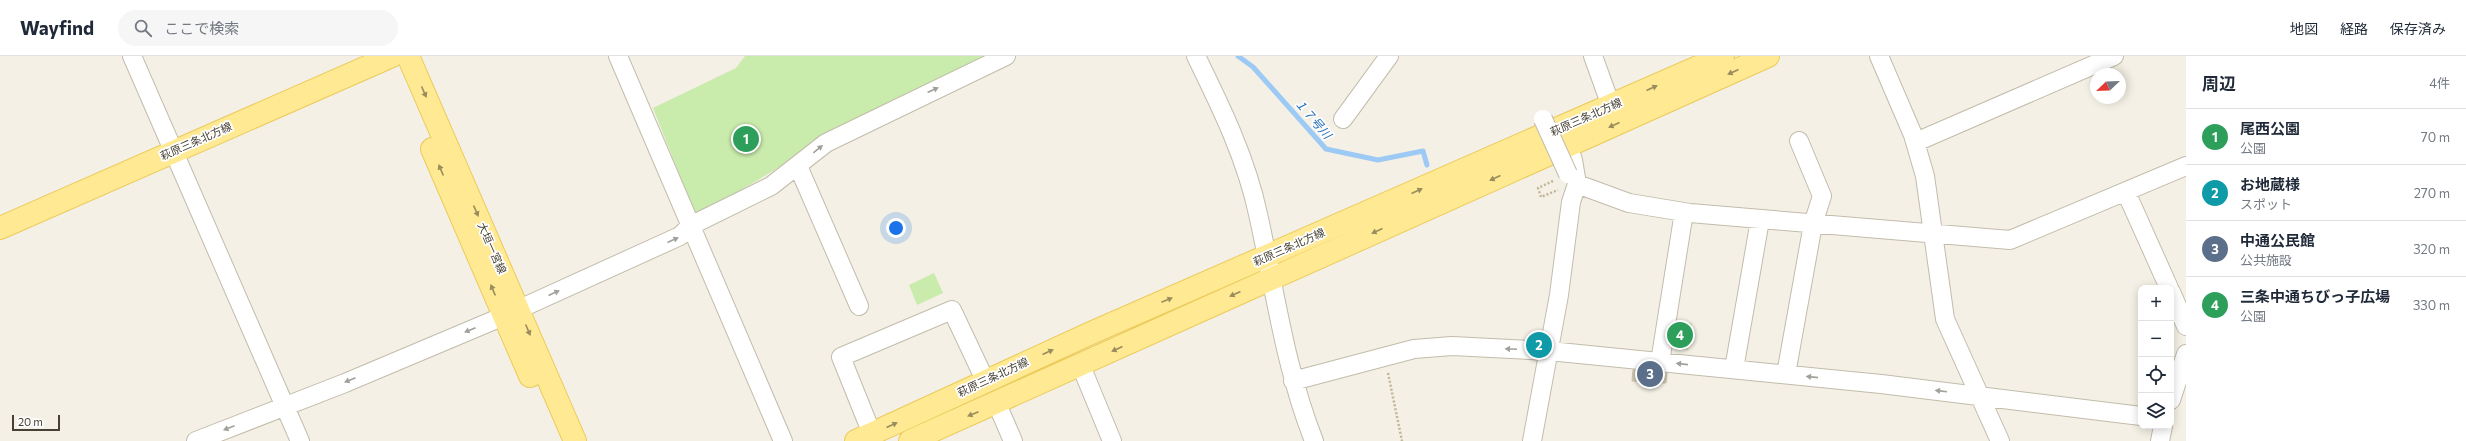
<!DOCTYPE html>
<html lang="ja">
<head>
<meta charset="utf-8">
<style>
	body { margin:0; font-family:Commissioner,"Noto Sans JP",sans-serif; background:#f6f6f7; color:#1f2937 }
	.controls { position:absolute; right:12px; bottom:12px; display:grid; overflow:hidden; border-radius:8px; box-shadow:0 2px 10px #0003 }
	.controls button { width:36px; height:36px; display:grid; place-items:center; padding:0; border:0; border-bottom:1px solid #e0e1e3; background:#fff; color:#1f2937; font:20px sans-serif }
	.compass { position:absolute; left:2090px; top:12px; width:36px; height:36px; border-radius:50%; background:#fff; box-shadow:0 2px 10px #0003; rotate:247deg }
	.scale { position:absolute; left:12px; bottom:10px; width:48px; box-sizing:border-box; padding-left:4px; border:2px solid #464134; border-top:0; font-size:11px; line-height:14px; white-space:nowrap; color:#464134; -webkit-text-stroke:3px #fff; paint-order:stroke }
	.you { position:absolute; left:896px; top:172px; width:14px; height:14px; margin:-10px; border:3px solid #fff; border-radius:50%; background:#1a73e8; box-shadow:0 0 0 6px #1a73e833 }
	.badge { display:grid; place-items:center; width:26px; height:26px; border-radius:50%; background:#b45309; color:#fff; font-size:13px; font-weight:700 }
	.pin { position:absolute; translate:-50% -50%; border:2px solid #fff; box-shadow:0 1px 4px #0006 }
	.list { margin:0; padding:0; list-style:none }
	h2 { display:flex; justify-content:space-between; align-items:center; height:52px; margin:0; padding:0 16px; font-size:17px }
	h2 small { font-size:13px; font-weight:400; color:#747a83 }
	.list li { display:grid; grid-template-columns:26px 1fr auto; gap:12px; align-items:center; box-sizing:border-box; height:56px; padding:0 16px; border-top:1px solid #e0e1e3 }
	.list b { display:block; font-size:15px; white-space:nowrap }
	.list p { margin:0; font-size:13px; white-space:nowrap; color:#747a83 }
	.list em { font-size:13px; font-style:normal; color:#747a83 }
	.icon { flex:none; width:22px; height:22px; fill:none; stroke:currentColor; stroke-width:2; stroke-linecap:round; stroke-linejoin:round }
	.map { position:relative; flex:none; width:2186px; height:385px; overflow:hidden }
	header { display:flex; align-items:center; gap:24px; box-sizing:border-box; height:56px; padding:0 20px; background:#fff; border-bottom:1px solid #e0e1e3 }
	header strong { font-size:19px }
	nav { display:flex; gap:22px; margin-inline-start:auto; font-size:14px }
	.search { width:280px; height:36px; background:#f6f6f7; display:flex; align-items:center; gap:10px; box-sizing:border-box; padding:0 14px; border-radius:22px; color:#747a83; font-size:15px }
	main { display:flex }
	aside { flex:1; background:#fff }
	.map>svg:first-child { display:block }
	.green { fill:#c9ebab }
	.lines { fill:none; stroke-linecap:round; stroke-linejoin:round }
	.stream { stroke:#9dcaf4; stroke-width:5 }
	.building { fill:#d6cdba; stroke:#d1c6ac }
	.minor-casing { stroke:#c2bcaa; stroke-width:20 }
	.major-casing { stroke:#ebcb5c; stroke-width:24 }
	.path { stroke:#c2b697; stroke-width:2.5; stroke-dasharray:2 2; stroke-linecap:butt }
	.minor { stroke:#fff; stroke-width:18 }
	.major { stroke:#ffe992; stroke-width:22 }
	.minor-bridge-casing { stroke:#c2bcaa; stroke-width:20; stroke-linecap:butt }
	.minor-bridge { stroke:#fff; stroke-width:18 }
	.oneway { fill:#998d5e }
	.oneway2 { fill:#a2a09a }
	.labels { text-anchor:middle; stroke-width:3.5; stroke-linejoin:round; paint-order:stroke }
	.street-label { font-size:11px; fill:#464134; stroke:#fff }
	.water-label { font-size:12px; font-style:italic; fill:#2770b8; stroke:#fff }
</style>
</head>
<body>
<header>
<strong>Wayfind</strong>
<div class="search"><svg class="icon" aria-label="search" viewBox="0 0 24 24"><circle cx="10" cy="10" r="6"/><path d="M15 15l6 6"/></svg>ここで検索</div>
<nav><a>地図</a><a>経路</a><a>保存済み</a></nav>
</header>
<main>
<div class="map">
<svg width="2186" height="385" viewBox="0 0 2186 385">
	<rect width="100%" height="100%" fill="#f4f0e5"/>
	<path class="green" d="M745 0H991L806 95 696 161 653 52 736 12Z
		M934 217 943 237 917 249 909 229Z
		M1672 266 1692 267 1688 294 1667 291Z"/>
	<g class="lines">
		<path class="stream" d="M1238 0 1253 11 1326 93 1378 104 1423 95 1427 109"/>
	</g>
	<path class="building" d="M1633 314 1667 317 1666 327 1632 325Z"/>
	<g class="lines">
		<defs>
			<path id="minor" d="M132 0 300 385
				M618 0 783 385
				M1196 0C1221 51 1246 102 1258 158 1275 234 1285 312 1314 385
				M1593 0 1611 50
				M1879 0 1913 79 1925 120 1945 263 2000 385
				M1343 63 1389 0
				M1916 86 2114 0
				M798 110 859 250
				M1577 128 1629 147 1690 157 2010 184 2186 110
				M2126 136 2169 232
				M2171 236 2186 270
				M1660 306 1684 156
				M1081 310 1112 385
				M1734 313 1760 164
				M1786 318 1813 168 1822 140 1799 85
				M1293 325 1414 293 1452 290 1549 295 1881 328 2141 360
				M2171 344 2186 298
				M997 348 1013 385
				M872 378 841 301 952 254 985 324
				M196 385 345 327 504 260 680 180 690 170 771 130 826 87 1006 0
				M1532 385 1559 239 1571 146 1577 128 1573 104 1568 90
				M2160 385 2163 370"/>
			<path id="major" d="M408 0 575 385
				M432 93 530 320
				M0 172 392 0
				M856 385 1091 277 1723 0
				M910 385 1768 0"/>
		</defs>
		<use href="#minor" class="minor-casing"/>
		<use href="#major" class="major-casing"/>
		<path class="path" d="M1553 125 1538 132 1541 141 1558 134
			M1388 317 1402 385"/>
		<use href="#minor" class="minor"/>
		<use href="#major" class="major"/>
		<defs>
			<path id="minor-bridge" d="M1543 63 1568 118"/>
		</defs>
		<use href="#minor-bridge" class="minor-bridge-casing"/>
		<use href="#minor-bridge" class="minor-bridge"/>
	</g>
	<defs><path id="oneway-solid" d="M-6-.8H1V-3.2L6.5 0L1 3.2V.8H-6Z"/></defs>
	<g class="oneway">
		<use href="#oneway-solid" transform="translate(1733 16) rotate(156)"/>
		<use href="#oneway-solid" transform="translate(1652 32) rotate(-24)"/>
		<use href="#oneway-solid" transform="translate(424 36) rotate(66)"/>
		<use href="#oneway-solid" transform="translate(1614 69) rotate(156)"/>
		<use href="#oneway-solid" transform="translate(441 114) rotate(-113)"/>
		<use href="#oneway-solid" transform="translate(1495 122) rotate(156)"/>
		<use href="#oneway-solid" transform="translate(1417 135) rotate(-24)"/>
		<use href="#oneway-solid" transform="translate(476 155) rotate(66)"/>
		<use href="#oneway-solid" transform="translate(1377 175) rotate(156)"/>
		<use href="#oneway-solid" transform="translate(493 234) rotate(-113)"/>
		<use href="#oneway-solid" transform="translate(1235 238) rotate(155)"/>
		<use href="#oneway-solid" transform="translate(1167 244) rotate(-23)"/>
		<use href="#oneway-solid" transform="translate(528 274) rotate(67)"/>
		<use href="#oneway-solid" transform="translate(1117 293) rotate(155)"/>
		<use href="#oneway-solid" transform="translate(1048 296) rotate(-24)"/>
		<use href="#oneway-solid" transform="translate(973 358) rotate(157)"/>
		<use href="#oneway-solid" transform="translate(892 369) rotate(-25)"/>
	</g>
	<g class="oneway2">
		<use href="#oneway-solid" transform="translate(933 34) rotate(-25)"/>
		<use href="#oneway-solid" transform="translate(818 93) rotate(-39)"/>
		<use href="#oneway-solid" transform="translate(673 184) rotate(-24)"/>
		<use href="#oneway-solid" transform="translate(554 237) rotate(-24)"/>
		<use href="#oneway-solid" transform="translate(470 274) rotate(157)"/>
		<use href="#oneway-solid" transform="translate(1511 293) rotate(-177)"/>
		<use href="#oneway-solid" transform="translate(1682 308) rotate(-174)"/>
		<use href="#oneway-solid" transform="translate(1812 321) rotate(-174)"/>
		<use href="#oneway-solid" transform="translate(350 324) rotate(157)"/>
		<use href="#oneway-solid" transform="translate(1941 335) rotate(-173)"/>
		<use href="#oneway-solid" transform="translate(229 372) rotate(159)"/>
	</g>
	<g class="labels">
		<g class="street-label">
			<text transform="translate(1586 61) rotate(-24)" y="4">萩原三条北方線</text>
			<text transform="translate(196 85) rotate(-24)" y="4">萩原三条北方線</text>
			<text transform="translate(1289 191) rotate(-24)" y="4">萩原三条北方線</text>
			<text transform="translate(492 192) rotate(66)" y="4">大垣一宮線</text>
			<text transform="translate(993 321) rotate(-25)" y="4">萩原三条北方線</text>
		</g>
		<g class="water-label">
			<text transform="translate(1313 63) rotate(49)" y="4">１７号川</text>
		</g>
	</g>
</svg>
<div class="controls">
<button>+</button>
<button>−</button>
<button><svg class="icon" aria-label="locate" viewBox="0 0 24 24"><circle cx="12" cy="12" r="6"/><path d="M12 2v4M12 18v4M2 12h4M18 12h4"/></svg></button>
<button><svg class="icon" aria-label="layers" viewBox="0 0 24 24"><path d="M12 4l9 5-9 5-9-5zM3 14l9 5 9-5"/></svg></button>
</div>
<svg class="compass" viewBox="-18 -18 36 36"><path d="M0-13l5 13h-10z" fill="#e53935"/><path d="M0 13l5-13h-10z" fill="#747a83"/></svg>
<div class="scale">20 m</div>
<div class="you"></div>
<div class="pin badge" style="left:746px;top:83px;background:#2e9e5b">1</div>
<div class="pin badge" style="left:1539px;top:289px;background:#0f9aa8">2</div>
<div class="pin badge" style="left:1650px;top:318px;background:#5c6f8a">3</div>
<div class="pin badge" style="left:1680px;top:279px;background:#2e9e5b">4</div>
</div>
<aside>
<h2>周辺<small>4件</small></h2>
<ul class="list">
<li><span class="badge" style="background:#2e9e5b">1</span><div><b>尾西公園</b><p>公園</p></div><em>70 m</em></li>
<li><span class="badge" style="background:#0f9aa8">2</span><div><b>お地蔵様</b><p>スポット</p></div><em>270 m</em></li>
<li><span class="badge" style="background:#5c6f8a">3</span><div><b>中通公民館</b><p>公共施設</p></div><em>320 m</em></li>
<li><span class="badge" style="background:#2e9e5b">4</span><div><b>三条中通ちびっ子広場</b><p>公園</p></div><em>330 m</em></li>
</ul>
</aside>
</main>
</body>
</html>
